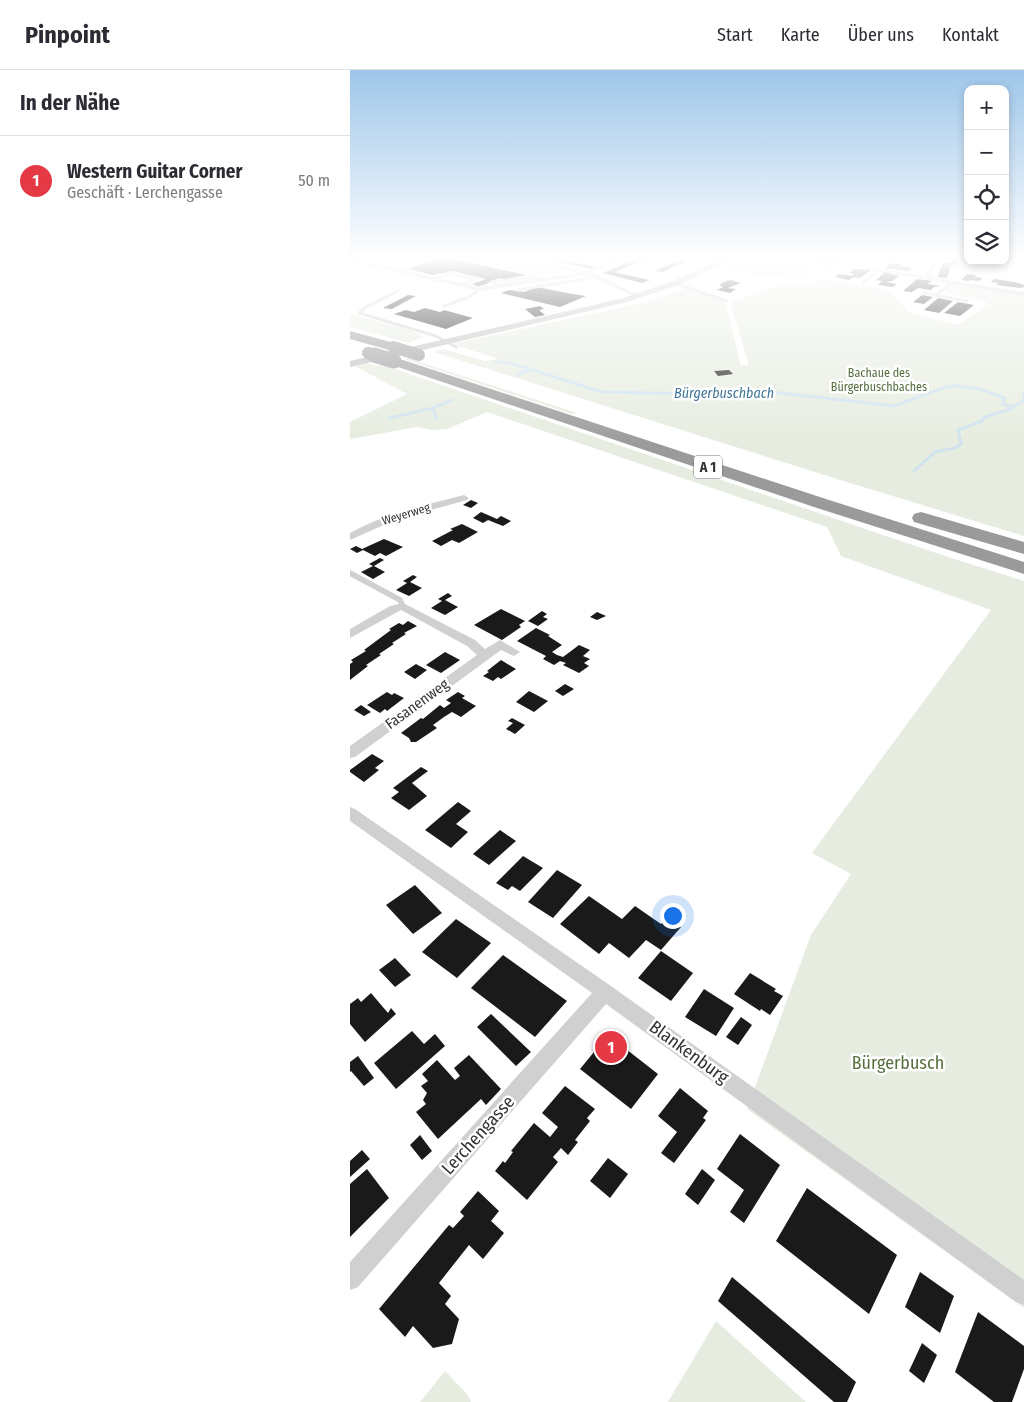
<!DOCTYPE html>
<html lang="de">
<head>
<meta charset="utf-8">
<style>
	body { margin:0; font-family:"Fira Sans Condensed",sans-serif; background:#f2f2f3; color:#2b2b33 }
	.controls { position:absolute; right:15px; top:15px; display:grid; overflow:hidden; border-radius:10px; box-shadow:0 2px 8px #0003 }
	.controls button { width:45px; height:45px; display:grid; place-items:center; padding:0; border:0; border-bottom:1px solid #e1e1e2; background:#fff; color:#2b2b33; font:25px sans-serif }
	.you { position:absolute; left:322px; top:845px; width:18px; height:18px; margin:-12px; border:4px solid #fff; border-radius:50%; background:#1a73e8; box-shadow:0 0 0 8px #1a73e833 }
	.badge { display:grid; place-items:center; width:32px; height:32px; border-radius:50%; background:#e63946; color:#fff; font-size:16px; font-weight:700 }
	.pin { position:absolute; translate:-50% -50%; border:2px solid #fff; box-shadow:0 1px 5px #0006 }
	.list { margin:0; padding:0; list-style:none }
	h2 { display:flex; justify-content:space-between; align-items:center; height:65px; margin:0; padding:0 20px; font-size:21px }
	h2 small { font-size:16px; font-weight:400; color:#7c7c81 }
	.list li { display:grid; grid-template-columns:32px 1fr auto; gap:15px; align-items:center; box-sizing:border-box; height:90px; padding:0 20px; border-top:1px solid #e1e1e2 }
	.list b { display:block; font-size:19px; white-space:nowrap }
	.list p { margin:0; font-size:16px; white-space:nowrap; color:#7c7c81 }
	.list em { font-size:16px; font-style:normal; color:#7c7c81 }
	.icon { flex:none; width:28px; height:28px; fill:none; stroke:currentColor; stroke-width:2; stroke-linecap:round; stroke-linejoin:round }
	.map { position:relative; flex:none; width:674px; height:1332px; overflow:hidden }
	header { display:flex; align-items:center; gap:30px; box-sizing:border-box; height:70px; padding:0 25px; background:#fff; border-bottom:1px solid #e1e1e2 }
	header strong { font-size:24px }
	nav { display:flex; gap:28px; margin-inline-start:auto; font-size:18px }
	main { display:flex }
	aside { flex:1; background:#fff }
	.map>svg:first-child { display:block }
	.green { fill:#e6ecdf }
	.lines { fill:none; stroke-linecap:round; stroke-linejoin:round }
	.stream { stroke:#cfe2ee; stroke-width:3 }
	.building { fill:#1a1a1a }
	.lane-far1 { stroke:#d0d0d0; stroke-width:3 }
	.lane { stroke:#d0d0d0; stroke-width:5.5 }
	.street { fill:#d0d0d0; fill-rule:evenodd }
	.secondary { fill:#bdbdbd; fill-rule:evenodd }
	.highway { fill:#9a9a9a; fill-rule:evenodd }
	.highway-bridge-far1 { stroke:#9a9a9a; stroke-width:12 }
	.highway-bridge { stroke:#9a9a9a; stroke-width:15 }
	.labels { text-anchor:middle; stroke-width:5; stroke-linejoin:round; paint-order:stroke }
	.far-park-label { font-size:12px; fill:#56703f; stroke:#fff }
	.far-street-label { font-size:12px; fill:#333; stroke:#fff }
	.far-water-label { font-size:14px; font-style:italic; fill:#3f7597; stroke:#fff }
	.shield { fill:#fff; stroke:#707070; stroke-width:1 }
	.shield-label { font-size:14px; font-weight:bold; fill:#333 }
	.street-label { font-size:15px; fill:#333; stroke:#fff }
	.near-street-label { font-size:18px; fill:#333; stroke:#fff }
	.near-park-label { font-size:18px; fill:#56703f; stroke:#fff }
</style>
</head>
<body>
<header>
<strong>Pinpoint</strong>
<nav><a>Start</a><a>Karte</a><a>Über uns</a><a>Kontakt</a></nav>
</header>
<main>
<aside>
<h2>In der Nähe<small></small></h2>
<ul class="list">
<li><span class="badge">1</span><div><b>Western Guitar Corner</b><p>Geschäft · Lerchengasse</p></div><em>50 m</em></li>
</ul>
</aside>
<div class="map">
<svg width="674" height="1332" viewBox="0 0 674 1332">
	<rect width="100%" height="100%" fill="#fff"/>
	<path class="green" d="M107 189H154L213 202C204 206 199 203 189 207Z
		M392 189H450L489 195 486 198 461 197 456 200 455 205 458 208 453 213 448 212 447 209 400 204 376 197Z
		M472 209 536 220 551 232 557 242 608 255 639 233 593 222 606 214 674 225V466L487 409 84 282 94 279 134 291 149 289 102 274 296 232 337 218 375 231 391 295H399L380 232 436 213 459 215Z
		M0 244 60 260 73 267 58 273 0 257Z
		M58 288 227 343 222 344 54 289Z
		M17 293 28 296 33 295 595 486 674 511V1238L397 1039 461 865 501 804 462 783 641 540 491 486 477 457 137 342 97 359 82 360 67 357 0 369V352L57 324 5 296Z
		M366 1251 456 1332H318Z
		M95 1301 117 1324 121 1332H70Z"/>
	<g class="lines">
		<path class="stream" d="M145 292 160 293 252 322 344 324 413 321 544 336 596 317 607 316 630 319 654 328 653 334 663 337
			M168 304 180 300
			M674 323V329
			M83 338 86 348
			M40 348 83 338 102 330
			M564 401 585 382 605 378 611 374 608 360 632 351 635 347 661 339 674 330"/>
	</g>
	<path class="building" d="M86 189H104L176 205 155 209 148 208 134 215 128 216 122 214 136 209 103 201 83 205 58 199Z
		M195 189 218 191 246 197 240 199Z
		M285 189H297L265 202 299 210 292 213 253 203Z
		M332 189H341L313 202 304 201Z
		M603 189 608 191 606 194 601 196 597 208 587 207 594 192 601 193Z
		M541 193 552 194 550 196 562 198 558 201 535 198Z
		M505 199 521 200 510 208 504 207 499 210 485 207 489 204 502 206 505 204 499 203Z
		M535 202 549 206 542 211 536 212 547 214 543 217 528 215 532 211 526 210Z
		M617 204 626 205 625 207 632 208 630 211 620 210V208L619 211 611 210Z
		M567 209 582 211 577 214 591 216 584 217 581 220 568 218 562 222 553 221Z
		M644 209 665 212 674 215V217L670 218 647 215 648 213 641 212Z
		M380 210 391 213 378 218 386 219 380 223 367 220 373 217 369 215 373 213H371Z
		M187 217 217 223 236 226 210 237 151 223 159 220 174 222Z
		M58 225 66 226 42 239 33 238Z
		M572 225 583 227 574 234 563 232Z
		M588 228 603 231 589 243 574 240Z
		M608 232 624 235 610 246 594 243Z
		M190 236 194 239 189 240 195 245 185 247 175 239Z
		M75 238 90 242 94 240 123 248 96 259 44 244 56 240 64 242Z
		M379 300 383 304 368 306 364 301Z
		M121 430 128 433 121 438 113 435Z
		M131 442 147 449 151 446 161 451 153 456 138 450 133 453 123 448Z
		M112 454 128 462 109 473 102 470 91 476 82 471 103 460 100 459Z
		M34 469 53 477 36 486 30 483 25 486 13 480 7 483 0 479 6 476 12 479Z
		M30 488 34 490 24 496 35 502 23 509 11 502 23 496 19 494Z
		M63 505 67 507 60 512 72 518 59 526 46 520 57 513 53 511Z
		M98 523 102 526 95 530 108 537 95 545 81 538 92 531 88 529Z
		M151 539 175 551 169 555 171 557 152 570 124 555Z
		M192 541 197 544 193 547 198 549 188 556 178 551Z
		M247 542 256 546 247 550 240 547Z
		M58 551 67 556 54 563 56 564 42 573 44 574 29 584 31 585 16 595 18 596 0 610V594L3 592 1 590 16 581 14 580 41 560 39 559 49 553 53 555Z
		M186 558 200 565 198 566 212 575 202 582 207 585 213 587 229 575 240 580 233 586 240 589 234 593 239 596 229 603 213 595 216 593 210 591 204 595 193 589 196 586 167 571Z
		M95 582 110 590 91 603 76 595Z
		M151 590 166 599 151 609 148 607 143 611 133 606 139 602 137 601Z
		M66 594 77 600 65 609 54 602Z
		M215 614 224 619 213 626 205 621Z
		M179 621 198 631 184 642 166 632Z
		M37 622 42 625 44 623 54 628 37 641 35 639 30 643 17 635Z
		M108 622 115 626 112 628 126 636 111 647 102 642 94 647 83 655 87 658 66 672H61L59 668 51 663 71 648 73 649 90 635 94 638 101 633 96 630Z
		M11 635 21 642 14 646 4 640Z
		M162 648 175 655 165 664 156 659 163 653 158 651Z
		M22 684 34 691 25 698 29 700 14 712 0 702V700Z
		M71 697 78 701 62 713 77 726 59 740 41 728 49 722 43 718Z
		M108 732 121 741 106 754 118 762 101 778 75 760Z
		M150 760 166 771 139 795 123 784Z
		M173 786 193 798 170 821 162 816 158 820 146 813Z
		M207 800 232 815 203 848 178 832Z
		M65 815 92 843 63 864 36 835Z
		M239 826 272 849 285 836 311 854 317 847 331 857 311 880 296 870 279 888 259 873 249 884 210 854Z
		M106 849 141 873 107 908 72 882Z
		M311 881 343 903 321 931 288 908Z
		M153 885 217 931 185 967 121 918Z
		M45 888 61 905 45 917 29 900Z
		M400 903 426 919 424 921 433 926 420 945 411 939 410 941 384 924Z
		M354 919 384 938 366 966 335 947Z
		M21 923 38 943 41 938 46 944 15 972 0 954V934L8 928 11 932Z
		M141 944 181 982 166 996 127 957Z
		M391 947 402 955 388 975 376 967Z
		M62 961 74 974 85 964 95 976 46 1019 24 993Z
		M258 965 308 1004 281 1039 230 999Z
		M119 985 151 1019 136 1035 131 1029 88 1069 66 1042 76 1034 73 1030 77 1023 71 1016 78 1011 72 1004 87 990 105 1010 110 1006 104 998Z
		M8 986 24 1008 14 1016 1 1001 0 1002V992Z
		M215 1016 245 1039 237 1048 240 1051 225 1070 228 1072 218 1085 211 1078 203 1087 208 1092 177 1130 145 1101 153 1091 155 1093 163 1082 161 1081 184 1053 200 1067 208 1057 192 1043Z
		M330 1018 358 1041 353 1048 356 1050 324 1093 311 1083 327 1062 308 1046Z
		M390 1064 430 1095 394 1153 380 1142 394 1120 367 1099Z
		M70 1065 82 1081 72 1090 60 1075Z
		M12 1080 20 1089 0 1107V1091Z
		M258 1088 278 1104 260 1128 240 1111Z
		M17 1099 39 1128 0 1167V1114Z
		M352 1099 365 1110 348 1135 335 1124Z
		M457 1118 547 1185 519 1244 426 1171Z
		M128 1121 149 1141 141 1151 154 1163 133 1189 119 1175 89 1213 101 1226 95 1234 109 1249 102 1274 83 1278 63 1256 55 1267 29 1239 99 1155 103 1158 114 1146 110 1142Z
		M570 1202 604 1226 590 1263 555 1237Z
		M382 1207 506 1312 497 1332H484L368 1231Z
		M628 1242 674 1276V1299L662 1332H644L605 1302Z
		M572 1273 587 1285 574 1313 559 1301Z"/>
	<g class="lines">
		<path class="lane-far1" d="M84 209 101 203 126 209 109 215
			M513 213 529 200
			M327 214 377 231
			M152 216 142 212 181 207 194 210
			M168 220 246 207
			M48 221 16 237 9 243 86 266 106 277
			M574 223 617 231
			M586 225 603 212
			M94 236 119 227 130 219"/>
		<path class="lane" d="M0 503 50 530 53 536"/>
		<path class="street" d="M0 189 130 217 230 203 166 189H178L236 201 265 189H274L242 203 293 227 288 228 237 205 130 221 0 192Z
			M457 189H472L575 206 584 189H590L581 207 674 222V226Z
			M114 425 119 428 117 430 45 450 0 470V463C36 443 75 435 114 425Z
			M53 533 125 570 135 579 150 570 170 582 164 586 151 580 5 687 0 688V676L127 585 117 576 51 540 0 568V559L40 536Z
			M0 737 5 739 261 916 674 1210V1235L666 1232 256 934 8 1217 0 1220V1192L242 923 0 751Z"/>
		<path class="secondary" d="M371 189H382L329 215 277 232 0 297V291L270 229 323 211Z"/>
		<path class="highway" d="M0 261 48 274 50 277 43 281 0 269Z
			M44 287 479 430 674 492V504L467 438 39 294 37 291Z
			M571 442 674 472V484L564 452 562 448 564 444Z"/>
		<path class="highway-bridge-far1" d="M43 277 69 285
			M18 283 28 286"/>
		<path class="highway-bridge" d="M24 285 44 291"/>
	</g>
	<linearGradient id="sky" x2="0" y2="1"><stop stop-color="#9ec6ea"/><stop offset="0.5" stop-color="#fff"/><stop offset="1" stop-color="#fff" stop-opacity="0"/></linearGradient>
	<rect width="674" height="376" fill="url(#sky)"/>
	<g class="labels">
		<g class="far-park-label">
			<text x="529" y="307">Bachaue des<tspan x="529" dy="14">Bürgerbuschbaches</tspan></text>
		</g>
		<g class="far-street-label">
			<text transform="translate(56 444) rotate(-17)" y="4">Weyerweg</text>
		</g>
		<g class="far-water-label">
			<text x="374" y="328">Bürgerbuschbach</text>
		</g>
		<rect class="shield" x="344" y="385.5" width="28" height="23" rx="4"/>
		<g class="shield-label">
			<text x="358" y="402">A 1</text>
		</g>
		<g class="street-label">
			<text transform="translate(67 634) rotate(-36)" y="5">Fasanenweg</text>
		</g>
		<g class="near-street-label">
			<text transform="translate(339 982) rotate(36)" y="6">Blankenburg</text>
			<text transform="translate(128 1065) rotate(-48)" y="6">Lerchengasse</text>
		</g>
		<g class="near-park-label">
			<text x="548" y="999">Bürgerbusch</text>
		</g>
	</g>
</svg>
<div class="controls">
<button>+</button>
<button>−</button>
<button><svg class="icon" aria-label="locate" viewBox="0 0 24 24"><circle cx="12" cy="12" r="6"/><path d="M12 2v4M12 18v4M2 12h4M18 12h4"/></svg></button>
<button><svg class="icon" aria-label="layers" viewBox="0 0 24 24"><path d="M12 4l9 5-9 5-9-5zM3 14l9 5 9-5"/></svg></button>
</div>
<div class="you"></div>
<div class="pin badge" style="left:261px;top:977px">1</div>
</div>
</main>
</body>
</html>
